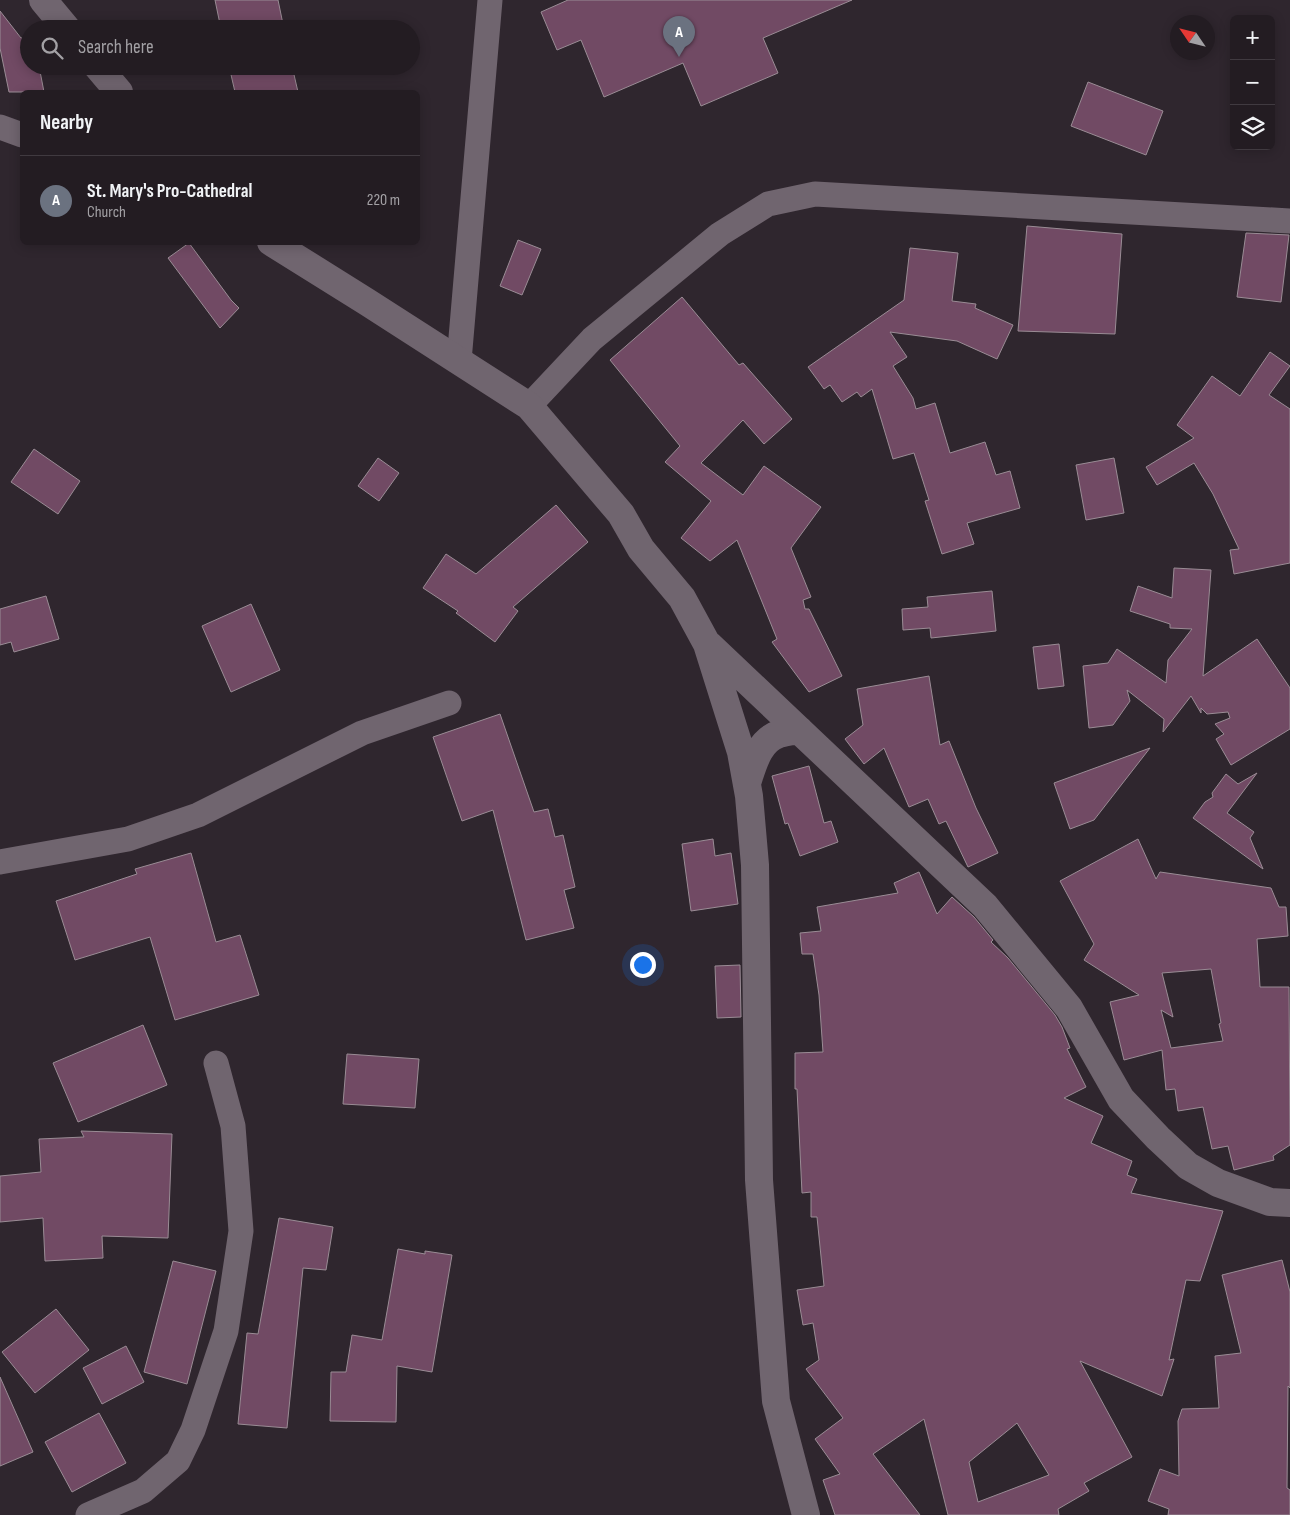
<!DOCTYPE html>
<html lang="en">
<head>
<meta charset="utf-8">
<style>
	body { margin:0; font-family:"Sofia Sans Condensed",sans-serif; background:#2b252a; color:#f1f3f6 }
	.controls { position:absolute; right:15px; top:15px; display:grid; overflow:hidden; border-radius:8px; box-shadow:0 2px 12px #0003 }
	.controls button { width:45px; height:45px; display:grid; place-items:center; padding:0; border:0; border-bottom:1px solid #403a40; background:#231c22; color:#f1f3f6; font:25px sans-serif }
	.compass { position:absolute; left:1170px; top:15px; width:45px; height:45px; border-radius:50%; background:#231c22; box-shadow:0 2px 12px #0003; rotate:305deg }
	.you { position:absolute; left:642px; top:964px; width:18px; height:18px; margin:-12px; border:4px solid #fff; border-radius:50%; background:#1a73e8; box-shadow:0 0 0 8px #1a73e833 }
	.badge { display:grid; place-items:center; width:32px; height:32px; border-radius:50%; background:#b45309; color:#fff; font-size:16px; font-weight:700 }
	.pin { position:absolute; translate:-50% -41px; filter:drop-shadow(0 1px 2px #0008) }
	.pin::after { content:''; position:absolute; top:26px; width:18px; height:15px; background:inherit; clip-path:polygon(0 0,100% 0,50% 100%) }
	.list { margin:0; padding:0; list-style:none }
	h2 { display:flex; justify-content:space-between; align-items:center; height:65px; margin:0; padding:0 20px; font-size:21px }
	h2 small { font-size:16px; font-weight:400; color:#a3a1a5 }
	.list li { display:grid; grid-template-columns:32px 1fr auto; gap:15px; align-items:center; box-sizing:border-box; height:90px; padding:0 20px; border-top:1px solid #403a40 }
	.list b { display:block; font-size:19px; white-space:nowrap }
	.list p { margin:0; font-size:16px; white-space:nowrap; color:#a3a1a5 }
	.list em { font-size:16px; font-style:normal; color:#a3a1a5 }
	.icon { flex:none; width:28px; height:28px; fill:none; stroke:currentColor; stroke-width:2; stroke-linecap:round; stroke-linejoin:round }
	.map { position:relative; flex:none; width:1290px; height:1515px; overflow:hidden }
	.search { position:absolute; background:#231c22; box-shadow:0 2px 12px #0003; left:20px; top:20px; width:400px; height:55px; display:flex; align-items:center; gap:12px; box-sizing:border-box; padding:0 18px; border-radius:28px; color:#a3a1a5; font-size:19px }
	.panel { position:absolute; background:#231c22; box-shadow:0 2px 12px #0003; left:20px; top:90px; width:400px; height:155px; border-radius:8px }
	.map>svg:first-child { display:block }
	.building { fill:#714a64; stroke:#9a8c95; fill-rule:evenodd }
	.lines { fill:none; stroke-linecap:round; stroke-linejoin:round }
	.street { stroke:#70656f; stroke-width:25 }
	.secondary { stroke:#70656f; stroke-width:28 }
</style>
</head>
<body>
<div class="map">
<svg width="1290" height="1515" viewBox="0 0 1290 1515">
	<rect width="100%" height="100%" fill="#2f262e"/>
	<path class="building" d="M215 0H278L284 29H221Z
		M568 0H852L763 38 778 73 701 106 683 63 604 97 581 40 557 50 541 12Z
		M0 11 21 38 29 37V66H39L44 92H9L0 48Z
		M229 66H292L298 92H235Z
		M1088 82 1163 111 1146 155 1071 126Z
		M1027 226 1122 234 1115 334 1018 331Z
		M1246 233 1289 235 1281 302 1237 297Z
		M518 240 541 249 522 295 500 286Z
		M189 243 231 300 239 308 220 328 168 258Z
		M910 248 958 253 952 301 976 304 975 308 1013 325 997 359 957 341 890 332 907 357 893 366 913 398 916 409 935 403 950 453 985 442 996 475 1010 471 1020 508 967 523 974 544 942 554 925 501 929 500 914 453 893 459 872 389 861 397 857 392 842 402 830 385 824 389 808 367 904 300Z
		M682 297 739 365 743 363 792 419 764 444 743 420 701 463 743 495 764 466 821 507 791 548 811 597 803 600 805 609H809L842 676 809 692 772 642 777 639 737 540 710 561 681 538 711 501 665 462 680 446 610 360Z
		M1270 352 1290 366 1269 395 1290 409V563L1234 574 1230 550 1239 549 1213 494 1194 463 1157 485 1146 467 1194 438 1177 425 1212 376 1240 396Z
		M34 449 80 481 58 514 11 482Z
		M378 458 399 473 379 501 358 486Z
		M1114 458 1124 513 1086 520 1076 465Z
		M556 505 588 542 513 607 518 611 495 642 456 613 458 611 423 588 446 554 476 574Z
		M1174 568 1211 570 1203 676 1257 639 1290 688V729L1231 765 1216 739 1224 734 1215 724 1230 718 1228 712 1207 714 1201 708V713L1191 696 1163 732 1164 719 1127 690 1130 701 1113 725 1089 728 1083 666 1108 663 1117 649 1166 683 1168 660 1192 629 1170 628V624L1130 611 1138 586 1172 598Z
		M992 591 996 631 931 638 930 628 903 630 902 609 928 607 927 597Z
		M46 596 59 639 14 652 11 642 0 645V609Z
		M251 604 280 670 231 692 202 626Z
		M1059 644 1064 686 1038 689 1033 647Z
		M929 676 940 745 949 741 976 808 998 853 968 867 946 821 939 824 928 799 909 807 884 748 864 764 845 739 863 725 857 689Z
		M500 714 534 812 548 809 555 837 563 835 575 887 564 890 574 928 526 940 493 810 462 821 433 737Z
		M1150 748 1094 820 1070 829 1054 783Z
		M809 766 824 823 831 821 838 842 800 856 788 823 785 824 772 776Z
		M1257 773 1227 813 1254 832 1250 838 1263 869 1193 818 1205 802 1213 797 1212 793 1226 774 1238 784Z
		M713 839 715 856 731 853 738 904 691 911 682 844Z
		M1138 839 1156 879 1160 872 1271 888 1279 907H1286L1288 936 1257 939 1260 987H1289L1290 1145 1273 1156 1274 1160 1234 1170 1228 1146 1212 1149 1203 1107 1178 1111 1175 1089 1166 1090 1162 1050 1124 1060 1110 1002 1139 995 1084 960 1094 944 1060 881ZM1211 969 1221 1023 1219 1024 1223 1041 1171 1048 1161 1010 1173 1017 1162 973Z
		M191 853 216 942 240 935 259 995 175 1020 150 937 75 960 56 901 137 874 135 869Z
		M919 872 937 914 952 897 974 917 993 940 991 942 1008 958 1055 1015 1062 1027 1070 1048 1067 1049 1086 1087 1064 1098 1103 1116 1091 1143 1132 1161 1127 1175 1137 1179 1131 1193 1223 1211 1200 1281 1186 1280 1169 1360 1174 1359 1162 1396 1080 1361 1132 1457 1084 1483 1089 1491 1058 1509 1059 1515H948L924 1419 873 1454 920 1515H835L823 1480 840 1474 815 1439 843 1418 806 1369 819 1360 813 1323 803 1325 797 1290 824 1286 817 1217H811V1192L802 1193 797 1089H795V1053L823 1052 819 995 813 954H802L800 933 821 931 817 907 898 893 894 883ZM1017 1423 1049 1475 978 1502 969 1462Z
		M740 965 741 1017 717 1018 715 966Z
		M143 1025 167 1085 78 1122 53 1063Z
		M347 1054 419 1059 415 1108 343 1104Z
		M81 1131 172 1134 168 1238 102 1236 103 1258 45 1261 43 1218 0 1222V1176L41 1172 39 1139 84 1137Z
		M279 1218 333 1227 326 1270 303 1268 287 1428 238 1424 247 1333 258 1334Z
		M398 1249 425 1254V1251L452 1255 432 1372 397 1366 396 1422 330 1421 331 1372H346L352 1335 382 1340Z
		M1282 1260 1290 1292V1388L1288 1386 1287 1488 1290 1490V1515H1168L1169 1509 1148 1501 1160 1469 1179 1476 1178 1421 1182 1409 1219 1408 1215 1356 1241 1353 1222 1275Z
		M173 1261 216 1271 187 1384 144 1372Z
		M56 1309 89 1350 35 1393 2 1352Z
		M126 1346 144 1382 102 1404 83 1368Z
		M0 1377 33 1452 0 1466Z
		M99 1413 126 1463 72 1492 45 1442Z"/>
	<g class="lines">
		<path class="street" d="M0 127 22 135
			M459 361 490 0
			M529 406 592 339 720 234 768 204 815 194 1290 221
			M0 862 128 839 198 815 362 733 449 703
			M88 1515 143 1491 178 1461 193 1430 226 1331 241 1231 233 1126 216 1063"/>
		<path class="secondary" d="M43 0 67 29
			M97 66 119 92
			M271 242 367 302 529 406 621 514 641 549 682 598 707 644 741 752 749 796 755 865 759 1180 776 1401 806 1515
			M709 645 985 906 1069 1008 1121 1099 1158 1138 1188 1166 1218 1183 1270 1202 1290 1203
			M747 783C753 765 759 740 779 734 785 732 793 731 799 730"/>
	</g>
</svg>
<div class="controls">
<button>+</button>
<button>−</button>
<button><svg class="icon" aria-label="layers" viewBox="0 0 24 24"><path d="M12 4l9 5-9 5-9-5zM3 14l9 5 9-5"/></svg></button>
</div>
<svg class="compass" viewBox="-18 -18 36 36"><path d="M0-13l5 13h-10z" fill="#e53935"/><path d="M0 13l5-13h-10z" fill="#a3a1a5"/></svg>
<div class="you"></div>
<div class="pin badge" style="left:679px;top:57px;background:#6b7280">A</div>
<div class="search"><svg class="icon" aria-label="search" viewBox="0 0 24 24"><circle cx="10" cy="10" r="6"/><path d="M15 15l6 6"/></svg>Search here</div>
<section class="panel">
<h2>Nearby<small></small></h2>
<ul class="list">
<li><span class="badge" style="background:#6b7280">A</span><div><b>St. Mary's Pro-Cathedral</b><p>Church</p></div><em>220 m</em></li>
</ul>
</section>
</div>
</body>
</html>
